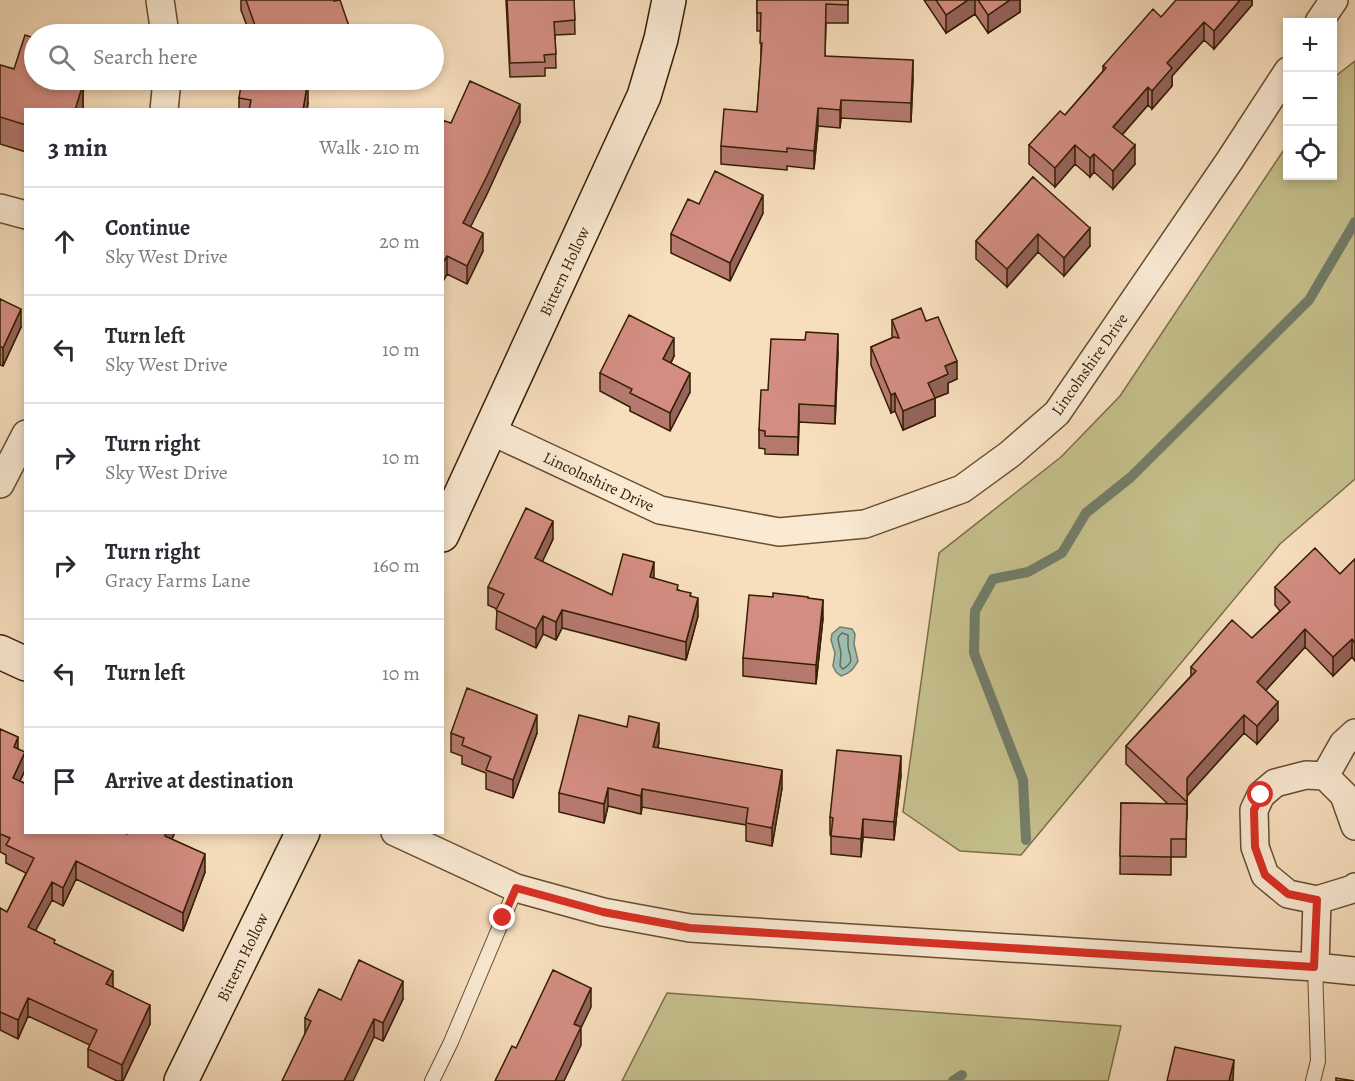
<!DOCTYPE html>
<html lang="en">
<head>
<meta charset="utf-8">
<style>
	body { margin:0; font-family:Alegreya,serif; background:#f2f2f3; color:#2b2b33 }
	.controls { position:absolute; right:18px; top:18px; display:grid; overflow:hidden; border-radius:0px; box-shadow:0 3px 9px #0003 }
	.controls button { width:54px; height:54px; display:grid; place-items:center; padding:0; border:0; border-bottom:2px solid #e1e1e2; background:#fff; color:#2b2b33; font:30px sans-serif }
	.stop { position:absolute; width:18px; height:18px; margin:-14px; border:4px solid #d93025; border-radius:50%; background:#fff }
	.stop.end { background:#d93025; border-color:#fff; box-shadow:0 2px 6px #0008 }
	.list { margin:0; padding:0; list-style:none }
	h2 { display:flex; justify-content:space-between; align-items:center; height:78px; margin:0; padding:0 24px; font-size:26px }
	h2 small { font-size:20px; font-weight:400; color:#7c7c81 }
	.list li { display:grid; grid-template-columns:39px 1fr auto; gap:18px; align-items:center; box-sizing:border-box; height:108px; padding:0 24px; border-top:2px solid #e1e1e2 }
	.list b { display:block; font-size:22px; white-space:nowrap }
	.list p { margin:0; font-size:20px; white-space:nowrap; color:#7c7c81 }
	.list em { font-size:20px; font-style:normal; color:#7c7c81 }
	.icon { flex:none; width:33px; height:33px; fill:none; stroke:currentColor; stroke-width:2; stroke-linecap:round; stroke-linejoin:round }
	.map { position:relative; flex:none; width:1355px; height:1081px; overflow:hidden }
	.search { position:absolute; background:#fff; box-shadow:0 3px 9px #0003; left:24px; top:24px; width:420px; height:66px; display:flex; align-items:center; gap:15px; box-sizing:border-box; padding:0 21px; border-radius:33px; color:#7c7c81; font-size:22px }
	.panel { position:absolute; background:#fff; box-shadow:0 3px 9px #0003; left:24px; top:108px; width:420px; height:726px; border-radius:0px }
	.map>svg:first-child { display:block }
	.green { fill:#c4bf8c; stroke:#7c6e46; stroke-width:1.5 }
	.water { fill:#9dbcaf; stroke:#737d69; stroke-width:1.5 }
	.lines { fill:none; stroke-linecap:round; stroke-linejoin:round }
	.shore { stroke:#696d58; stroke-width:1.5 }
	.stream { stroke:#737d69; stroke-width:10 }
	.lane-casing { stroke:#664e2f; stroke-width:16 }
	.street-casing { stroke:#664e2f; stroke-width:30 }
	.secondary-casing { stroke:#351e00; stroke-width:36 }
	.lane { stroke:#faead4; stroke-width:14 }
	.street { stroke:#faead4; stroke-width:27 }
	.secondary { stroke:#faead4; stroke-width:33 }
	.wall { fill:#b57970; stroke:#351e00; stroke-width:1.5 }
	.shaded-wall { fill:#94635b; stroke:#351e00; stroke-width:1.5 }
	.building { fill:#d38d82; stroke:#351e00; stroke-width:1.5 }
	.route { stroke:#d93025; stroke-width:8 }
	.labels { text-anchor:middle; stroke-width:5; stroke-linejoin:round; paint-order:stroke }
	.street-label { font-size:16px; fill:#351e00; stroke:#faead4 }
</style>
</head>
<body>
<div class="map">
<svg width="1355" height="1081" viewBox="0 0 1355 1081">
	<rect width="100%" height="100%" fill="#f7debd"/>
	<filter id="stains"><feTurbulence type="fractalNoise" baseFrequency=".00333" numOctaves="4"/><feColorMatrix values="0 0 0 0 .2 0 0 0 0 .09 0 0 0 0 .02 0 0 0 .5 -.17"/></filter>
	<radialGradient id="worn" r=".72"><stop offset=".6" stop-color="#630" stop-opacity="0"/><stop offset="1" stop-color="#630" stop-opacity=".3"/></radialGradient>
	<path class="green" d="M1355 61V479L1280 544 1021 855 960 851 903 812 939 553 1061 457 1120 396 1287 145 1288 176H1332L1333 78Z
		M667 993 1094 1024 1121 1026 1108 1081H622Z"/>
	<path class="water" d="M840 627 852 629 855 634 854 644 858 661C853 669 851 673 841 676L836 672 833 666 835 653 831 640 832 634Z"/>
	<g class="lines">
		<path class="shore" d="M842 633 848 635C848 639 848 642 848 646 849 657 856 661 843 669L840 666 841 653 838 639 839 636Z"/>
		<path class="stream" d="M1026 840 1023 780 974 653 975 611 993 579 1028 572 1062 553 1086 513 1131 477 1309 300 1355 222
			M953 1081 962 1075"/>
		<defs>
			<path id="lane" d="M432 1081 451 1042 516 888
				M1313 1081 1318 1061 1315 967"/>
			<path id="street" d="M160 0 165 34
				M1319 22 1334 0
				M164 110 167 80
				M0 208 26 215
				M491 431 660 510 779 532 865 524 962 489 1010 454 1057 413 1230 160 1288 71
				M0 484 26 434
				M1325 776 1343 744 1355 733
				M1355 826 1344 795 1325 776 1306 775 1275 783 1261 795 1254 810 1255 847 1265 875 1288 894 1317 900 1353 889 1355 887
				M395 832 516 888 603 912 690 928 1315 967 1355 971
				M1315 967 1317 900"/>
			<path id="secondary" d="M442 535 644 96 661 39 669 0
				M0 652 26 664
				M181 1081 303 832"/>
		</defs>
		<use href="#lane" class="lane-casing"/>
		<use href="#street" class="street-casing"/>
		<use href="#secondary" class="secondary-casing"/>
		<use href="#lane" class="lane"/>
		<use href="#street" class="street"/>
		<use href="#secondary" class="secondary"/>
	</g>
	<path class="wall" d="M241 0H334L350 34H250L241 10Z
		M506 0H574L575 34 555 35 556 68H545V76L510 77Z
		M757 0H848V23H826L825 56 913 78 911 122 841 118 840 128 818 126 814 169 787 166V170L721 164V146L757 112 761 61V31H757Z
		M924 0H1020V12L988 33 975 14 946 33Z
		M1252 0V5L1214 49 1204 40 1172 76V86L1152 109 1148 105 1122 135 1135 164 1113 189 1094 172 1090 177 1075 164 1055 187 1029 164V145L1065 115 1103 71V66L1161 17Z
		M0 65 14 69 86 80 83 92V110H26V152L0 144Z
		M239 98 308 103 307 110H239Z
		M520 122 487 194 470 227 483 251 467 284 447 274 442 283 451 123Z
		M1033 177 1090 246 1064 276 1038 252 1007 287 976 259V241Z
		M699 204 763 213 730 281 671 253V234Z
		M0 299 21 327 3 366 0 365Z
		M892 320 926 321 957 379 948 383V393L935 398V416L903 430 895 411 891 413 871 365V347L892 338Z
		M838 352 835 424 799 422 798 455 765 454V449L759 448V430L768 390Z
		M674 356 671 363 690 392 670 431 630 411V407L600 391V373Z
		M553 539 542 562 612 595 654 578 691 596 698 616 686 660 562 628 556 640 543 634 536 648 496 629 497 609 488 605V587Z
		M1355 559V661L1352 657 1333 676 1305 647 1266 690 1278 720 1257 744 1244 733 1187 796 1186 857H1171V875L1120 874 1121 803 1168 804 1126 764V746L1191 676V667L1252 638 1280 611 1275 605V587L1340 574Z
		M808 598 823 618 816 684 743 676V658Z
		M0 729 18 749 25 770 20 781 127 834 128 832H175L172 839 205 872 183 931 76 879 63 906 52 900 35 930 55 944 113 987 150 1024 123 1081H117L88 1067V1049L90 1045 28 1016 18 1039 0 1030V908L7 912 26 873 6 863V855L0 852Z
		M451 733H537L513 798 486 789V773L462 764V756L451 752Z
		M659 742 658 748 782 788 772 846 746 841V825L642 807 641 814 608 806 604 823 559 812V793Z
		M901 775 894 840 863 837 861 857 831 854V836L830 835V817Z
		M403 999 383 1041 374 1037 305 1034V1018L341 1000Z"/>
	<path class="shaded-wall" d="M968 0H975V14L946 33V15Z
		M1010 0H1020V12L988 33V15Z
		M1240 0H1252V5L1214 49V31Z
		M1204 22V40L1172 76V86L1152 109V91L1167 63Z
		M350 29V34H334Z
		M913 60V78L911 122V103Z
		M79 80H86L83 92V110H75Z
		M308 80V103L307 110H303Z
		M1148 87V105L1113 145V127Z
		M841 100V118L840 128V110Z
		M520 104V122L487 194 463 242V223Z
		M818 108V126L814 169V151Z
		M1075 145V164L1055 187V168Z
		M1135 145V164L1113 189V171Z
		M1094 154V172L1090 177V158Z
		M763 195V213L730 281V263Z
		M1090 228V246L1064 276V258Z
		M483 233V251L467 284V266Z
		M1038 234V252L1007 287V269Z
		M447 256V274L442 283V264Z
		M21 309V327L3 366V348Z
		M838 334V352L835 424V406Z
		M674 338V356L663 378V359Z
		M957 361V379L948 383V393L935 398V416L903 430V411L928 383 945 366Z
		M690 373V392L670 431V413Z
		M895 393V411L891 413V395Z
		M799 404V422L798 455V437Z
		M553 521V539L535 577V558Z
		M654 562V580L650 577Z
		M698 598V616L686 660V642Z
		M823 600V618L816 684V665Z
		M562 610V628L556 640V622Z
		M543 616V634L536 648V629Z
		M1305 629V647L1257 700V682Z
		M1352 639V657L1333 676V657Z
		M1278 702V720L1257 744V726Z
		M537 715V733L513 798V780Z
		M1244 715V733L1187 796V820V778Z
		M659 723V742L653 765V747Z
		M18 737V756L14 747Z
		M25 752V770L13 796V778Z
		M901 756V775L894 840V822Z
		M782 770V788L772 846V828Z
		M608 788V806L604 823V804Z
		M642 789V807L641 814V796Z
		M863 819V837L861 857V839Z
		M166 832H175L165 854V836Z
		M205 854V872L183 931V913Z
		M76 861V879L63 906V888Z
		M52 882V900L28 945V927Z
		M113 971V990L106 984Z
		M403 981V999L383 1041V1023Z
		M591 988V1007L581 1028V1045L564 1081H555L574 1024Z
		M28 998V1016L18 1039V1020Z
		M150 1005V1024L123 1081H122V1065Z
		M374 1019V1037L353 1081H344Z
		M1234 1060 1233 1081H1229Z"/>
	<path class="building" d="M246 0H334V1L340 0 350 29 334 34H258Z
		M507 0H574L575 20 554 22 556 54 544 55 545 62 510 63Z
		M757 0H848V5L826 4 825 56 913 60 911 103 841 100 840 110 818 108 814 151 787 148V152L721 146 724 109 757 112 762 43H760L761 13H757Z
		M936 0H968L946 15Z
		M978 0H1010L988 15Z
		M1176 0H1240L1214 31 1204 22 1167 63 1172 68 1152 91 1148 87 1113 127 1135 145 1113 171 1094 154 1090 158 1075 145 1055 168 1029 145 1060 111 1065 115 1106 68 1103 66 1153 9 1161 17Z
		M25 35 34 38V80H79L78 83 83 84 75 110H26V125L0 117V65L14 69Z
		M242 80H308L303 110H249L251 100 239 98Z
		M470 81 520 104 487 176 463 223 483 233 467 266 447 256 442 264V120L451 123Z
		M715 171 763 195 730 263 671 234 688 199 699 204Z
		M1033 177 1090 228 1064 258 1038 234 1007 269 976 241Z
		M0 299 21 309 3 348 0 346Z
		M921 308 926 321 938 317 957 361 945 366 948 374 928 383 935 398 903 411 895 393 891 395 871 347 894 337 899 338 892 320Z
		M629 315 674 338 663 359 690 373 670 413 630 393 632 389 600 373Z
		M806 332 838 334 835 406 799 404 798 437 765 436V431L759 430 761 390H768L771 339 805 340Z
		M526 508 553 521 535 558 612 595 623 554 654 562 650 577 678 585 677 590 691 593 690 596 698 598 686 642 562 610 556 622 543 616 536 629 496 610 504 594 488 587Z
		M1315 548 1340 574 1355 559V643L1352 639 1333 657 1305 629 1257 682 1278 702 1257 726 1244 715 1187 778V802L1126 746 1196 671 1191 667 1232 620 1252 638 1290 602 1275 587Z
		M773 593 808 597V598L823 600 816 665 743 658 749 595 773 597Z
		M467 688 537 715 513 780 486 770 491 757 462 745 464 738 451 733Z
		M579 715 627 727 629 716 659 723 653 747 782 770 772 828 746 823 748 808 642 789 641 796 608 788 604 804 559 793Z
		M0 729 18 737 14 747 25 752 13 778 26 784V832H123L127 834 128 832H166L165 836 205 854 183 913 76 861 63 888 52 882 28 927 55 940 54 943 113 971 106 984 150 1005 122 1065 88 1049 97 1030 28 998 18 1020 0 1012V908L7 912 34 858 6 845 10 838 0 834Z
		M837 750 901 756 894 822 863 819 861 839 831 836 833 818 830 817Z
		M1121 803 1187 804 1186 839H1171V857L1120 856Z
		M359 960 403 981 383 1023 374 1019 344 1081H282L311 1021 305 1018 319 989 341 1000Z
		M553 970 591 988 574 1024 581 1027 555 1081H495L512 1046 516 1048Z
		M1175 1047 1234 1060 1229 1081H1167Z
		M1336 1078 1354 1081H1336Z"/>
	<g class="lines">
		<path class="route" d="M503 918 516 888 603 912 690 928 1314 967 1317 900 1288 894 1265 875 1255 847 1254 810 1261 795"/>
	</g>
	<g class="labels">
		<g class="street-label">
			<text transform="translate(564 271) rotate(-65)" y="6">Bittern Hollow</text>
			<text transform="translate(1089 364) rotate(-55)" y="6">Lincolnshire Drive</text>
			<text transform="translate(599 481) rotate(25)" y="6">Lincolnshire Drive</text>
			<text transform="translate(242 957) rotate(-64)" y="6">Bittern Hollow</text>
		</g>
	</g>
	<rect width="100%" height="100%" filter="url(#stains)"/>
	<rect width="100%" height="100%" fill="url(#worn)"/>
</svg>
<div class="controls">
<button>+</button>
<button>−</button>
<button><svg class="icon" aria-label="locate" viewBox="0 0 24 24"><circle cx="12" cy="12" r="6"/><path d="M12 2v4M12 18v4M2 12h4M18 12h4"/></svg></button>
</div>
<div class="stop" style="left:1261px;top:795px"></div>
<div class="stop end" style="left:503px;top:918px"></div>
<div class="search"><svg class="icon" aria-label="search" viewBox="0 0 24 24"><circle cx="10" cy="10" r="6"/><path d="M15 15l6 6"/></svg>Search here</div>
<section class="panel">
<h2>3 min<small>Walk · 210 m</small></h2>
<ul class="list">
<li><svg class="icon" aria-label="ahead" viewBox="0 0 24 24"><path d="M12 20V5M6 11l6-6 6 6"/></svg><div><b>Continue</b><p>Sky West Drive</p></div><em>20 m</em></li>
<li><svg class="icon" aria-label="left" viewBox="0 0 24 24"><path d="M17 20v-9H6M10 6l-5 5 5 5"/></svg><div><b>Turn left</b><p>Sky West Drive</p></div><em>10 m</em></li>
<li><svg class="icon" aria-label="right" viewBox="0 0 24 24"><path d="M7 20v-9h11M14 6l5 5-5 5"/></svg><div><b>Turn right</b><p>Sky West Drive</p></div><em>10 m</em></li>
<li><svg class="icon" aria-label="right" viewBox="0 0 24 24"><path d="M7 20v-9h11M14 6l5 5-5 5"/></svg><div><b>Turn right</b><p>Gracy Farms Lane</p></div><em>160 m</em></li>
<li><svg class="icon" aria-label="left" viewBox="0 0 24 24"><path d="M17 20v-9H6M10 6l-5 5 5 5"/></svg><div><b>Turn left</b></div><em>10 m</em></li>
<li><svg class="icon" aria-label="arrive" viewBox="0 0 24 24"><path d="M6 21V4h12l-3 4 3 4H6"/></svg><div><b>Arrive at destination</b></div></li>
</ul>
</section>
</div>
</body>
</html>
